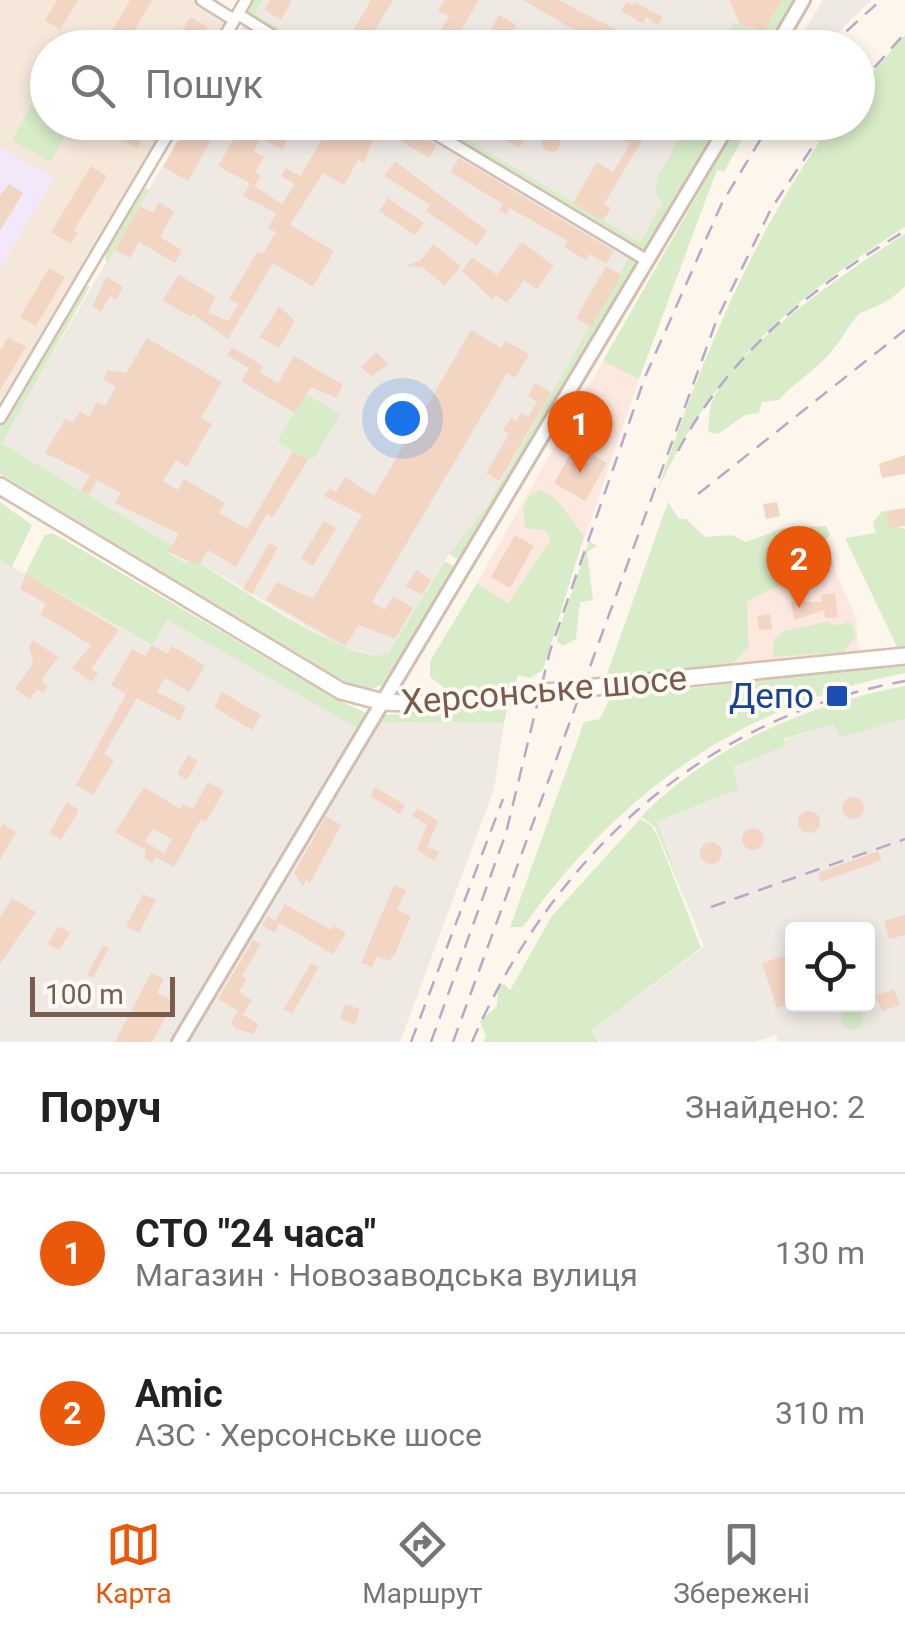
<!DOCTYPE html>
<html lang="uk">
<head>
<meta charset="utf-8">
<style>
	body { margin:0; font-family:Roboto,sans-serif; background:#f2f2f2; color:#222 }
	.controls { position:absolute; right:30px; bottom:30px; display:grid; overflow:hidden; border-radius:10px; box-shadow:0 5px 15px #0003 }
	.controls button { width:90px; height:90px; display:grid; place-items:center; padding:0; border:0; border-bottom:2px solid #e0e0e0; background:#fff; color:#222; font:50px sans-serif }
	.scale { position:absolute; left:30px; bottom:25px; width:145px; box-sizing:border-box; padding-left:10px; border:5px solid #7a5c4d; border-top:0; font-size:28px; line-height:35px; white-space:nowrap; color:#7a5c4d; -webkit-text-stroke:8px #fffaf3; paint-order:stroke }
	.you { position:absolute; left:402px; top:418px; width:35px; height:35px; margin:-25px; border:8px solid #fff; border-radius:50%; background:#1a73e8; box-shadow:0 0 0 15px #1a73e833 }
	.badge { display:grid; place-items:center; width:65px; height:65px; border-radius:50%; background:#ea580c; color:#fff; font-size:32px; font-weight:700 }
	.pin { position:absolute; translate:-50% -82px; filter:drop-shadow(0 2px 5px #0008) }
	.pin::after { content:''; position:absolute; top:52px; width:35px; height:30px; background:inherit; clip-path:polygon(0 0,100% 0,50% 100%) }
	.list { margin:0; padding:0; list-style:none }
	h2 { display:flex; justify-content:space-between; align-items:center; height:130px; margin:0; padding:0 40px; font-size:42px }
	h2 small { font-size:32px; font-weight:400; color:#767676 }
	.list li { display:grid; grid-template-columns:65px 1fr auto; gap:30px; align-items:center; box-sizing:border-box; height:160px; padding:0 40px; border-top:2px solid #e0e0e0 }
	.list b { display:block; font-size:38px; white-space:nowrap }
	.list p { margin:0; font-size:32px; white-space:nowrap; color:#767676 }
	.list em { font-size:32px; font-style:normal; color:#767676 }
	.icon { flex:none; width:55px; height:55px; fill:none; stroke:currentColor; stroke-width:2; stroke-linecap:round; stroke-linejoin:round }
	.map { position:relative; flex:none; width:905px; height:1042px; overflow:hidden }
	.search { position:absolute; background:#fff; box-shadow:0 5px 15px #0003; left:30px; right:30px; top:30px; height:110px; display:flex; align-items:center; gap:25px; box-sizing:border-box; padding:0 35px; border-radius:55px; color:#767676; font-size:38px }
	.sheet { height:450px; background:#fff }
	nav { display:flex; justify-content:space-around; align-items:center; box-sizing:border-box; height:140px; border-top:2px solid #e0e0e0; background:#fff; font-size:28px; color:#767676 }
	nav a { display:grid; justify-items:center; gap:5px }
	nav .on { color:#ea580c }
	.map>svg:first-child { display:block }
	.residential { fill:#f5e8da }
	.commercial { fill:#fde8e0 }
	.industrial { fill:#efe9e4; fill-rule:evenodd }
	.education { fill:#f3e8fa }
	.green { fill:#d8ecc9 }
	.building { fill:#f3d5c3; fill-rule:evenodd }
	.lines { fill:none; stroke-linecap:round; stroke-linejoin:round }
	.minor-casing { stroke:#d1beb0; stroke-width:15 }
	.tertiary-casing { stroke:#d1beb0; stroke-width:18 }
	.secondary-casing { stroke:#d6c0b0; stroke-width:20 }
	.minor { stroke:#fff; stroke-width:10 }
	.tertiary { stroke:#fff; stroke-width:12 }
	.secondary { stroke:#fff; stroke-width:15 }
	.rail { stroke:#b9a8c9; stroke-width:2.5; stroke-dasharray:15 10; stroke-linecap:butt }
	.transit-dot { fill:#1a4fb4; stroke:#fffaf3; stroke-width:4 }
	.labels { text-anchor:middle; stroke-width:8; stroke-linejoin:round; paint-order:stroke }
	.street-label { font-size:35px; fill:#7a5c4d; stroke:#fffaf3 }
	.transit-label { font-size:35px; fill:#164399; stroke:#fffaf3; text-anchor:end }
</style>
</head>
<body>
<div class="map">
<svg width="905" height="1042" viewBox="0 0 905 1042">
	<rect width="100%" height="100%" fill="#fdf6ec"/>
	<path class="residential" d="M0 0H195L226 23 213 47 48 48V122L169 123 0 410Z"/>
	<path class="commercial" d="M603 361 639 379 582 545 553 536 508 603 477 583Z
		M822 566 834 567 856 618 859 655 730 667 749 646 747 601Z"/>
	<path class="industrial" d="M263 0H782L764 32 735 24 723 48 312 47 255 14Z
		M823 0H871L824 47 794 48Z
		M243 26 279 47 231 48Z
		M188 123H404L629 257 487 506 449 554 388 655 381 657 335 644 201 563 187 564 168 552 171 546 1 442Z
		M440 123H688L658 176 662 203 640 242Z
		M0 560 151 645 167 620 357 728 170 1042H0Z
		M905 719V1042H778L776 1035 755 1042H601L590 1032 704 947 656 823 739 789 733 769 784 746V740L833 724 841 738ZM792 929H868V1004H792Z
		M378 722 504 723 494 789 400 1042H186Z"/>
	<path class="education" d="M0 147 54 178 0 270Z"/>
	<path class="green" d="M249 0H263L255 14 312 47H297L248 18 244 11Z
		M782 0H796L768 47 723 48 734 23 764 32Z
		M905 35V227C788 302 719 362 658 489 703 355 751 239 832 123L858 122V89Z
		M31 106 47 116 48 122 70 129 50 162 12 140Z
		M404 123 640 263 462 562 449 554 487 506 629 257Z
		M422 123H440L640 242 662 203 655 192 658 176 688 123H709L710 139 643 253Z
		M738 123H751L724 172 717 170 639 379 603 361Z
		M145 188 149 190 107 263 103 251Z
		M905 234V286C891 301 878 306 860 313 848 325 842 340 831 352 815 371 794 382 779 400L762 402 759 413 745 415 718 434 708 432C709 423 709 410 712 402 732 348 856 265 905 234Z
		M90 286 2 443 172 546 168 553 187 564 190 560 200 563C234 584 354 667 388 654L445 561 457 568 388 683 368 690 352 686 0 474V427L82 287Z
		M306 394 340 414 314 458 308 460 277 441Z
		M540 489 557 500 584 536 543 670 530 678 518 675 515 685 447 690 430 677V661L477 583 508 603 551 539 545 530 525 528 523 508 528 497Z
		M0 502 32 525 12 567 0 560Z
		M668 502 679 519H686L705 537 732 535 746 542 783 528 826 526 830 535 824 541 834 567 822 566 747 601 749 646 730 667 607 674Z
		M882 511 888 512 893 526 905 529V650L899 651 845 538 876 533 873 522Z
		M53 533 336 699 366 713 357 728 167 620 152 645 25 574 45 535Z
		M589 541 597 546 587 552 593 600 580 602 576 639 563 646 557 642 558 633Z
		M845 620 852 624 856 636 844 652 773 657 774 639 785 631 830 621 831 625 845 624Z
		M905 663V673C740 705 620 792 523 927H510L584 722 600 719 610 698Z
		M905 686V719L840 738 833 724 784 739 785 746 733 768 739 789 657 822 686 902 655 827 641 817C708 747 811 703 905 686Z
		M507 709 504 723 378 722 382 715Z
		M640 819 652 826 658 837 701 948 591 1031 599 1042H483L486 1036 480 1021 497 1006 498 987 504 984 510 990 552 916Z
		M841 1019a11 11 0 1 1 22 0a11 11 0 1 1-22 0Z"/>
	<path class="building" d="M57 0H78L60 30 45 20Z
		M130 0H152L124 48H102Z
		M270 0H292L281 20 264 10Z
		M371 0H393L364 48H343Z
		M445 0H479L450 48H430L449 17 438 11Z
		M523 0H558L623 33 614 48H592L582 42 585 36Z
		M729 0H782L764 32 740 24Z
		M626 2 632 5 634 2 663 17 658 25 646 17 643 24 621 11Z
		M499 15 516 25 503 48H481Z
		M190 17 208 27 196 48H173Z
		M537 33 561 48H528Z
		M129 122H152L137 148 120 138Z
		M244 122H266L286 142 282 150 261 138 253 152 264 157 255 172 261 176 255 186 218 166Z
		M297 122H369L377 127 364 163 358 160 344 185 323 173 290 225 334 251 313 287 273 263 228 339 193 314 191 317 162 300 179 275 216 297 208 312 228 321 239 304 229 299 258 251 263 254 276 232 268 228 276 213 243 196 250 183 282 204 295 184 281 176 286 168 300 176 323 138Z
		M476 122H517L529 130 519 148Z
		M597 122H653L604 204 611 208 603 221 573 203 597 162 613 172 630 143Z
		M198 125 214 134 188 181 163 167 181 135 189 140Z
		M408 126 437 145 430 158 399 140Z
		M542 143a9 9 0 1 1 18 0a9 9 0 1 1-18 0Z
		M459 158 614 251 606 264 589 254 586 260 564 247 568 241 510 208 506 214 499 210 503 204 450 172Z
		M395 161 487 231 477 246 426 211 430 205 384 176Z
		M91 166 107 176 74 230 78 233 71 244 51 232Z
		M9 184 23 193 0 231V195Z
		M388 198 424 223 415 235 379 211Z
		M159 202 174 212 160 237 182 250 175 263 139 242 130 258 115 250 140 206 153 213Z
		M522 242 554 266 537 289 524 280 507 303 496 295 493 300 462 271 472 257 497 275Z
		M433 244 461 266 445 286 422 267 405 266 421 260Z
		M606 266 621 275 591 327 576 318Z
		M49 268 65 277 36 326 20 317Z
		M106 277 123 287 116 300 110 296 101 312 92 307Z
		M279 306 295 321 279 348 260 337Z
		M471 330 501 348 505 341 529 354 515 378 507 373 372 602 385 610 393 596 413 608 395 639 359 625 345 646 266 600 277 582 313 599 362 515 324 496 330 488 336 492 345 477 374 496Z
		M8 337 26 347 0 390V351Z
		M147 338 222 382 201 418 212 424 187 467 176 460 163 481 178 490 184 479 225 503 219 513 247 529 293 451 308 460 273 517 267 514 236 567 208 550 199 565 168 552 179 534 115 503 121 493 97 480 89 495 81 491 90 475 45 453 65 419 73 423 80 411 89 417 97 402 105 406 116 387 103 379 108 370 126 373Z
		M232 347 263 366 260 372 278 383 294 356 343 385 336 398 311 387 295 413 241 381 249 368 227 355Z
		M376 352 389 364 371 376 361 367Z
		M535 383 551 393 499 481 486 473 509 434 503 430 511 417 516 421 521 413 528 417 537 402 528 396Z
		M576 444 607 463 585 501 554 483Z
		M905 455V474L882 478 879 464Z
		M777 502 780 516 766 519 763 504Z
		M905 508V526L889 528 886 511Z
		M324 521 336 528 313 566 301 558Z
		M515 535 534 546 510 588 491 577Z
		M269 543 278 547 252 594 243 589Z
		M416 570 431 580 422 595 406 586Z
		M26 574 119 630 91 669 98 673 91 682 72 668 91 645 40 614 46 604 20 589Z
		M835 593 838 617 825 618 824 610 794 620 791 602H822L821 595Z
		M770 614 772 629 759 630 757 616Z
		M33 640 58 657 41 681 48 686 43 693 37 689 30 699 15 689 33 663 29 647Z
		M152 645 167 654 172 646 205 666 189 692 165 678 157 692 186 707 180 721 137 698 104 754 114 760 93 795 76 785 126 694 111 685 132 649 145 656Z
		M222 692 261 715 252 730 214 707Z
		M188 755 198 761 187 780 177 774Z
		M208 782 224 791 206 822 201 819 174 867 156 857 152 863 145 858 146 850 115 832 144 787 180 809 183 804 193 809ZM153 829 172 839 164 854 145 841Z
		M375 787 405 805 400 814 370 796Z
		M842 808a11 11 0 1 1 22 0a11 11 0 1 1-22 0Z
		M67 802 79 810 61 840 49 833Z
		M417 808 438 821 427 847 439 851 435 861 417 850 427 825 412 816Z
		M798 822a11 11 0 1 1 22 0a11 11 0 1 1-22 0Z
		M326 816 341 825 310 883 306 880 303 887 294 873Z
		M3 824 16 832 0 860V829Z
		M742 839a11 11 0 1 1 22 0a11 11 0 1 1-22 0Z
		M700 853a11 11 0 1 1 22 0a11 11 0 1 1-22 0Z
		M878 851 882 860 821 882 818 873Z
		M394 885 406 890 397 910 411 916 394 956 389 961 377 956 372 967 361 963Z
		M143 894 156 900 139 933 126 926Z
		M12 898 36 912 0 964V918Z
		M285 904 331 930 334 926 346 933 333 954 279 923 275 933 262 925 268 916 275 921Z
		M905 915V935L889 939 884 921Z
		M58 926 70 933 59 950 48 944Z
		M253 940 261 944 242 976 247 979 239 992 252 1000 243 1014 218 999Z
		M103 945 109 948 93 978 87 975Z
		M792 953V1003L777 1008 762 963Z
		M311 963 319 967 292 1014 284 1009Z
		M151 973 164 979 157 993 174 1002 152 1042H115Z
		M894 989 900 1005 882 1011 876 996Z
		M345 1004 360 1009 355 1024 340 1019Z
		M238 1012 259 1024 253 1034 234 1028 231 1022Z"/>
	<g class="lines">
		<defs>
			<path id="minor" d="M202 0 234 20
				M238 14 292 48
				M218 48 246 0
				M416 122 648 261
				M0 418 175 122"/>
			<path id="tertiary" d="M775 48 803 0
				M179 1042 730 122"/>
			<path id="secondary" d="M0 486 341 691 383 702 426 704 905 656"/>
		</defs>
		<use href="#minor" class="minor-casing"/>
		<use href="#tertiary" class="tertiary-casing"/>
		<use href="#secondary" class="secondary-casing"/>
		<use href="#minor" class="minor"/>
		<use href="#tertiary" class="tertiary"/>
		<use href="#secondary" class="secondary"/>
		<path class="rail" d="M828 48 881 0
			M858 86 905 33
			M678 451C729 354 813 286 905 231
			M698 494 905 330
			M711 907 905 839
			M411 1042 503 799
			M431 1042 506 833 550 651 645 377 722 203 771 122
			M453 1042 717 319 771 209 829 122
			M472 1042C553 856 702 718 905 681"/>
	</g>
	<rect class="transit-dot" x="825" y="684" width="24" height="24" rx="5"/>
	<g class="labels">
		<g class="street-label">
			<text transform="translate(544 690) rotate(-5)" y="12">Херсонське шосе</text>
		</g>
		<g class="transit-label">
			<text x="814" y="708">Депо</text>
		</g>
	</g>
</svg>
<div class="controls">
<button><svg class="icon" aria-label="locate" viewBox="0 0 24 24"><circle cx="12" cy="12" r="6"/><path d="M12 2v4M12 18v4M2 12h4M18 12h4"/></svg></button>
</div>
<div class="scale">100 m</div>
<div class="you"></div>
<div class="pin badge" style="left:580px;top:473px">1</div>
<div class="pin badge" style="left:799px;top:608px">2</div>
<div class="search"><svg class="icon" aria-label="search" viewBox="0 0 24 24"><circle cx="10" cy="10" r="6"/><path d="M15 15l6 6"/></svg>Пошук</div>
</div>
<section class="sheet">
<h2>Поруч<small>Знайдено: 2</small></h2>
<ul class="list">
<li><span class="badge">1</span><div><b>СТО &quot;24 часа&quot;</b><p>Магазин · Новозаводська вулиця</p></div><em>130 m</em></li>
<li><span class="badge">2</span><div><b>Amic</b><p>АЗС · Херсонське шосе</p></div><em>310 m</em></li>
</ul>
</section>
<nav>
<a class="on"><svg class="icon" aria-label="map" viewBox="0 0 24 24"><path d="M3 6l6-2 6 2 6-2v14l-6 2-6-2-6 2zM9 4v14M15 6v14"/></svg>Карта</a>
<a><svg class="icon" aria-label="directions" viewBox="0 0 24 24"><path d="M12 3l9 9-9 9-9-9zM9 14v-3h6M13 9l2 2-2 2"/></svg>Маршрут</a>
<a><svg class="icon" aria-label="saved" viewBox="0 0 24 24"><path d="M7 4h10v16l-5-4-5 4z"/></svg>Збережені</a>
</nav>
</body>
</html>
